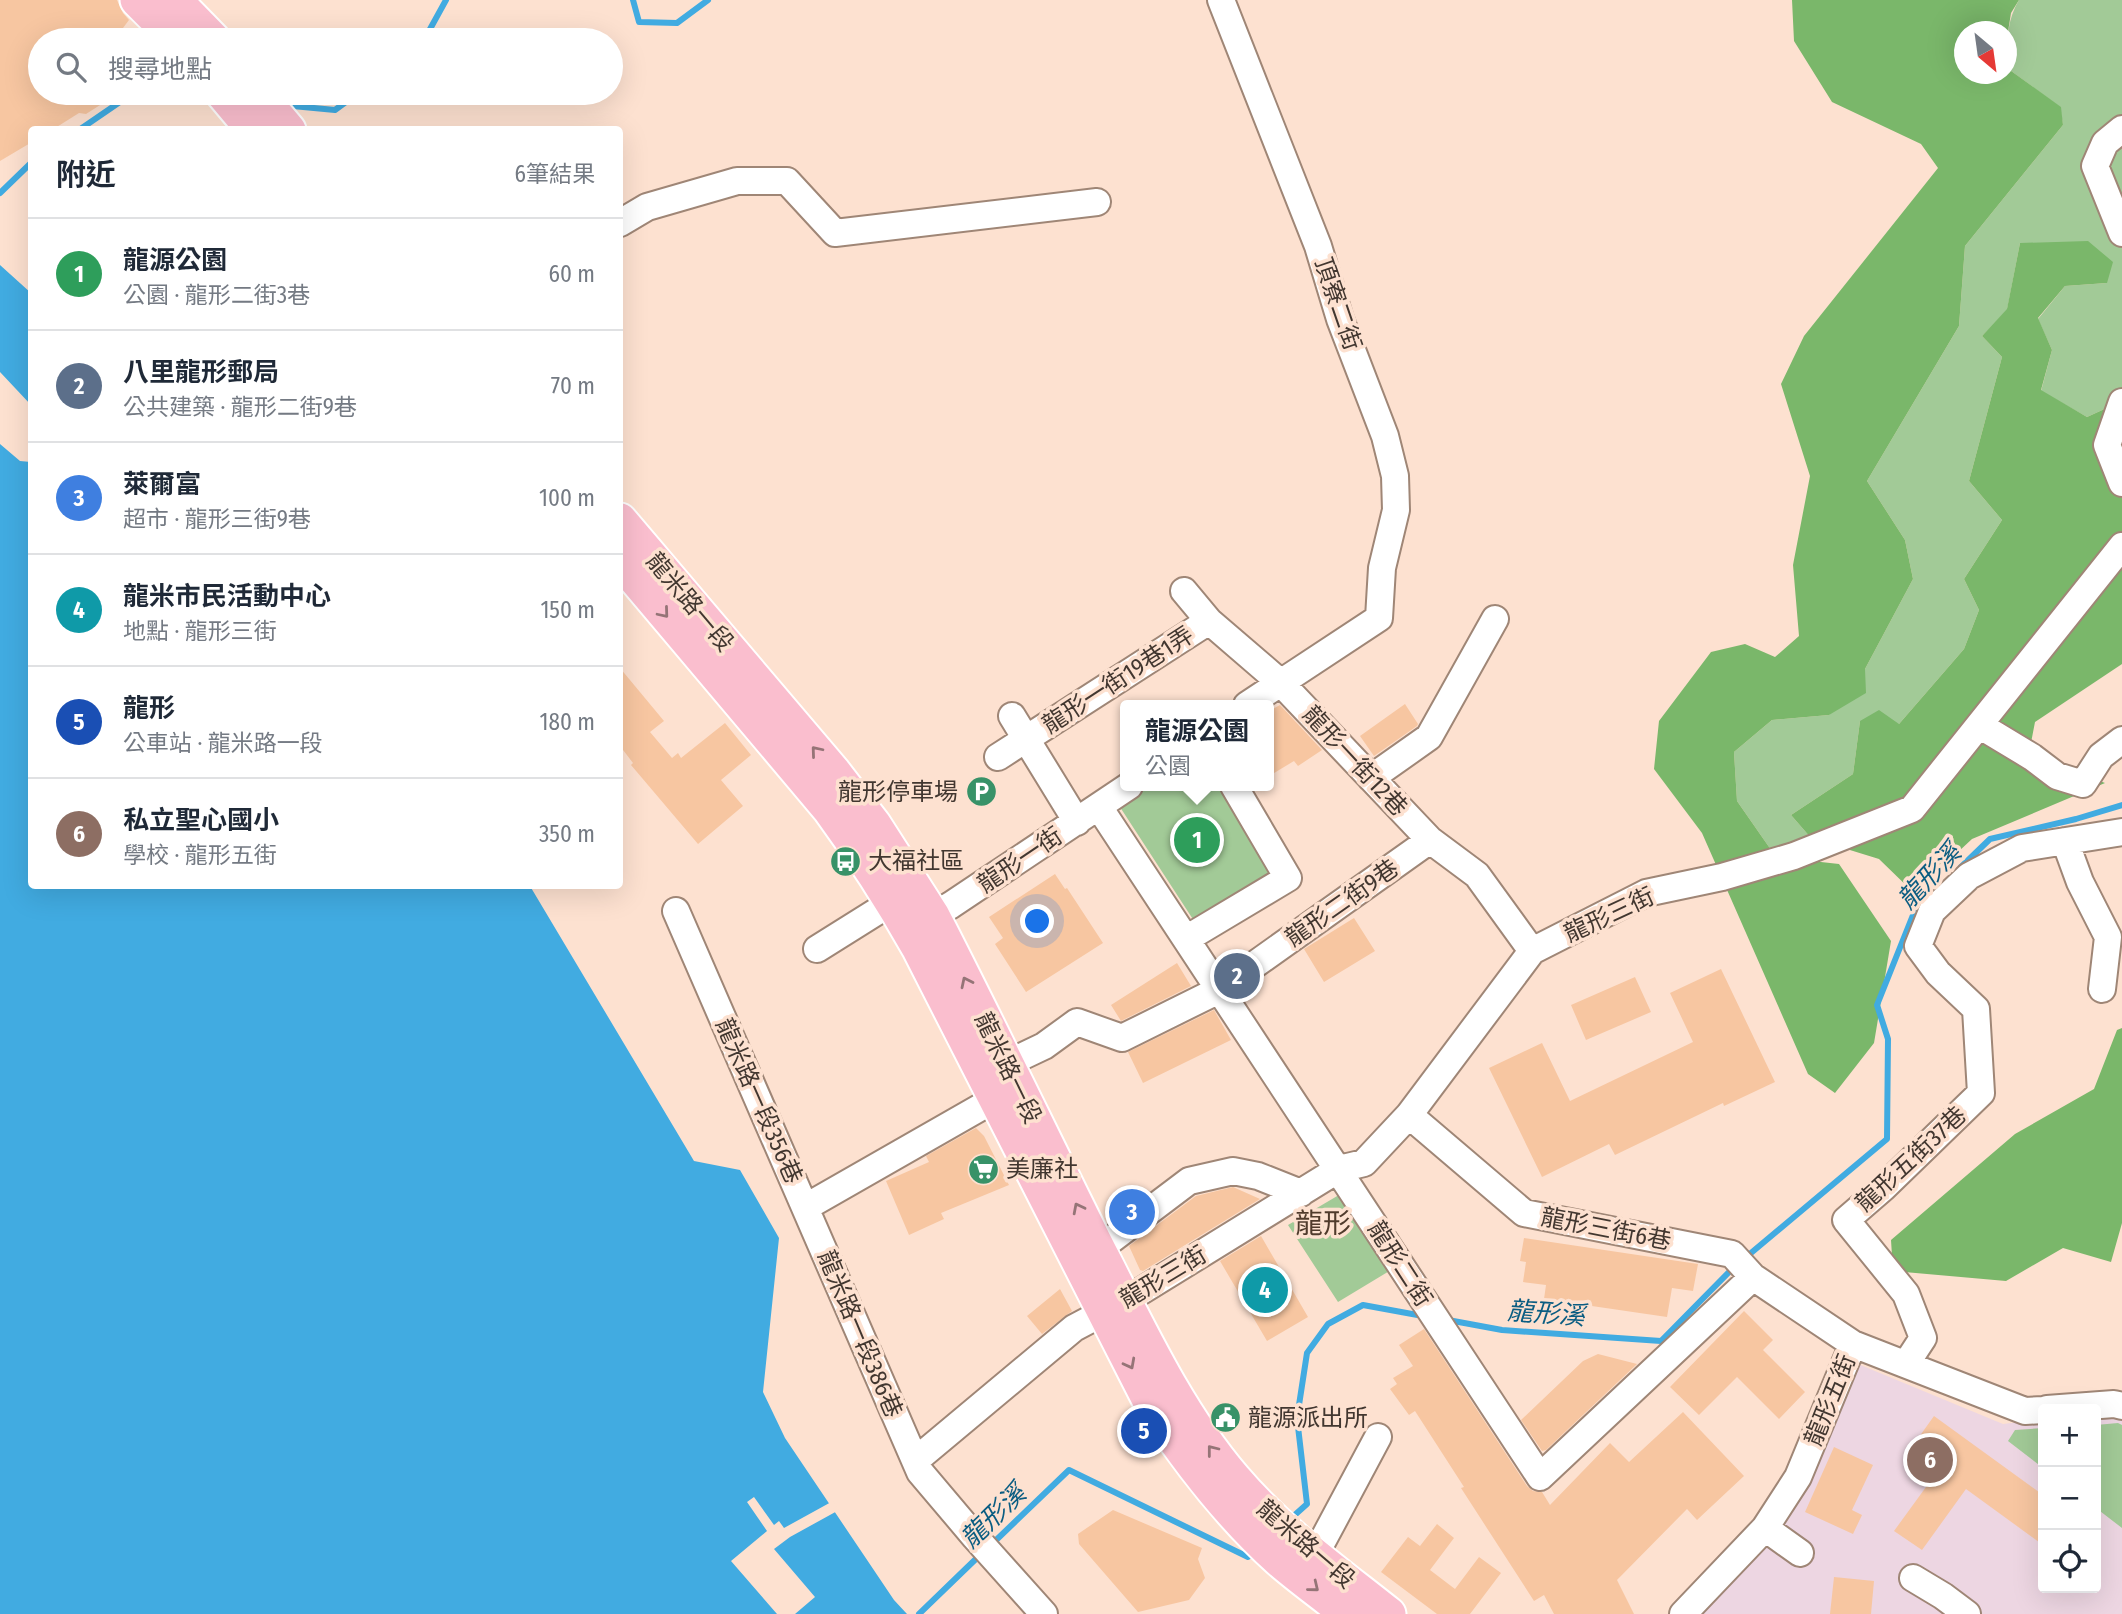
<!DOCTYPE html>
<html lang="zh-TW">
<head>
<meta charset="utf-8">
<style>
	body { margin:0; font-family:"Fira Sans Condensed","Noto Sans TC",sans-serif; background:#f2f2f3; color:#1f2937 }
	.controls { position:absolute; right:21px; bottom:21px; display:grid; overflow:hidden; border-radius:7px; box-shadow:0 7px 28px #0002 }
	.controls button { width:63px; height:63px; display:grid; place-items:center; padding:0; border:0; border-bottom:2px solid #e0e1e3; background:#fff; color:#1f2937; font:35px sans-serif }
	.compass { position:absolute; left:1954px; top:21px; width:63px; height:63px; border-radius:50%; background:#fff; box-shadow:0 7px 28px #0002; rotate:151deg }
	.you { position:absolute; left:1038px; top:922px; width:24px; height:24px; margin:-18px; border:5px solid #fff; border-radius:50%; background:#1a73e8; box-shadow:0 0 0 10px #1a73e833 }
	.badge { display:grid; place-items:center; width:46px; height:46px; border-radius:50%; background:#389268; color:#fff; font-size:23px; font-weight:700 }
	.pin { position:absolute; translate:-50% -50%; border:4px solid #fff; box-shadow:0 2px 7px #0006 }
	.popup { position:absolute; left:1120px; top:700px; width:154px; height:91px; box-sizing:border-box; display:grid; place-content:center; border-radius:7px; background:#fff; filter:drop-shadow(0 2px 5px #0005); font-size:23px; white-space:nowrap; color:#747a83 }
	.popup b { font-size:26px; color:#1f2937 }
	.popup::after { content:''; position:absolute; left:50%; top:100%; margin-left:-14px; border:14px solid transparent; border-top-color:#fff }
	.list { margin:0; padding:0; list-style:none }
	h2 { display:flex; justify-content:space-between; align-items:center; height:91px; margin:0; padding:0 28px; font-size:30px }
	h2 small { font-size:23px; font-weight:400; color:#747a83 }
	.list li { display:grid; grid-template-columns:46px 1fr auto; gap:21px; align-items:center; box-sizing:border-box; height:112px; padding:0 28px; border-top:2px solid #e0e1e3 }
	.list b { display:block; font-size:26px; white-space:nowrap }
	.list p { margin:0; font-size:23px; white-space:nowrap; color:#747a83 }
	.list em { font-size:23px; font-style:normal; color:#747a83 }
	.icon { flex:none; width:38px; height:38px; fill:none; stroke:currentColor; stroke-width:2; stroke-linecap:round; stroke-linejoin:round }
	.map { position:relative; flex:none; width:2122px; height:1614px; overflow:hidden }
	.search { position:absolute; background:#fff; box-shadow:0 7px 28px #0002; left:28px; top:28px; width:595px; height:77px; display:flex; align-items:center; gap:18px; box-sizing:border-box; padding:0 24px; border-radius:38px; color:#747a83; font-size:26px }
	.panel { position:absolute; background:#fff; box-shadow:0 7px 28px #0002; left:28px; top:126px; width:595px; height:763px; border-radius:7px }
	.map>svg:first-child { display:block }
	.education { fill:#edd6e2 }
	.green { fill:#a2ca97 }
	.forest { fill:#7ab76a }
	.water { fill:#41abe1 }
	.pier { fill:#fde1d0 }
	.lines { fill:none; stroke-linecap:round; stroke-linejoin:round }
	.stream { stroke:#41abe1; stroke-width:6 }
	.building { fill:#f7c6a1 }
	.minor-casing { stroke:#9f8676; stroke-width:30 }
	.major-casing { stroke:#fff; stroke-width:37 }
	.minor { stroke:#fff; stroke-width:26 }
	.major { stroke:#fabece; stroke-width:33 }
	.oneway { stroke:#957477 }
	.labels { text-anchor:middle; stroke-width:7; stroke-linejoin:round; paint-order:stroke }
	.street-label { font-size:24px; fill:#423730; stroke:#fde1d0 }
	.poi-label { font-size:24px; fill:#423730; stroke:#fde1d0; text-anchor:start }
	.water-label { font-size:26px; font-style:italic; fill:#0b5d82; stroke:#fde1d0 }
	.quarter-label { font-size:28px; fill:#503b2c; stroke:#fde1d0 }
</style>
</head>
<body>
<div class="map">
<svg width="2122" height="1614" viewBox="0 0 2122 1614">
	<rect width="100%" height="100%" fill="#fde1d0"/>
	<path class="education" d="M1858 1364 2003 1424 2043 1419V1588H2096V1414L2122 1417V1614H1697Z"/>
	<path class="green" d="M2019 0H2122V401L2087 417 2041 391 2052 350 2038 319 2065 286 2107 283 2020 243 2007 310 1982 336 2002 357 1969 481 2002 520 1964 579 1979 610 1964 649 1899 724 1860 721 1853 774 1791 815 1811 838 1776 857 1737 801 1734 752 1772 720 1829 715 1865 669 1913 579 1905 540 1867 481 1959 326 1965 246 2063 125 2060 107 2007 68C2007 43 2006 22 2019 0Z
		M1149 786H1219L1274 875 1198 927 1118 804Z
		M1344 1192 1391 1270 1338 1302 1288 1225Z
		M2118 1423 2122 1425V1528L2096 1508V1425Z
		M2043 1428V1468L2008 1441 2015 1430Z"/>
	<path class="forest" d="M1792 0H2019L2011 13 2007 38V32H1965V74H2007V68L2061 107 2063 125 1965 246 1959 326 1867 481 1905 540 1913 579 1865 669 1866 693 1829 715 1772 720 1734 752 1737 801 1776 857 1839 864 1891 941 1874 1043 1835 1093 1808 1074 1702 833 1654 769 1659 721 1711 652 1745 644 1775 657 1799 636 1793 565 1810 476 1781 384 1804 336 1938 168 1921 144 1832 102 1794 41Z
		M2088 241 2113 262 2107 283 2065 286 2038 318 2052 350 2041 390 2087 417 2122 401V664L2035 722 2029 753 2105 783 1972 839 1914 893 1879 859 1811 838 1791 815 1853 774 1860 721 1879 710 1899 724 1964 649 1979 610 1964 579 2002 520 1969 481 2002 357 1982 336 2007 309 2020 243Z
		M2122 1028V1223L2111 1262 2063 1248 2006 1281 1893 1271 1891 1240 2015 1134 2094 1089 2117 1030Z"/>
	<path class="water" d="M0 265 31 293V405L0 372Z
		M0 444 20 461 31 462 32 886H530L694 1161 740 1170 779 1238 763 1392 785 1438 894 1600 907 1614H0Z"/>
	<path class="pier" d="M754 1497 774 1525 779 1521 784 1528 833 1501 839 1510 790 1537 774 1549 815 1597 795 1614H777L731 1561 767 1531 747 1502Z"/>
	<g class="lines">
		<path class="stream" d="M633 0 639 22 677 23 708 0
			M424 40 446 0
			M282 105 335 110 358 93
			M79 130 133 93
			M0 193 32 162
			M1961 867 1990 839 2076 819 2122 805
			M1745 1258 1887 1139 1888 1039 1877 1005 1913 915 1924 904
			M1448 1320 1502 1330 1661 1341 1734 1267
			M1288 1521 1307 1504 1297 1418 1307 1353 1328 1324 1363 1305 1423 1316
			M992 1544 1069 1470 1248 1557 1254 1552
			M919 1614 981 1554"/>
	</g>
	<path class="building" d="M0 0H117L123 13 129 20 114 40H40V93H119L86 114 79 113 52 130H32V142L0 161Z
		M620 668 664 721 650 732 672 758 678 753 681 758 725 723 751 755 721 780 743 806 698 844 631 765 633 763 620 746Z
		M1405 704 1418 724 1417 726 1374 756 1360 736Z
		M1280 705 1322 750 1298 766 1294 761 1269 776V711Z
		M1055 874 1065 889 1067 888 1103 943 1026 992 995 944 1003 938 989 917Z
		M1354 918 1375 951 1324 982 1304 949Z
		M1177 963 1191 986 1121 1021 1111 1005Z
		M1721 969 1775 1082 1724 1106 1723 1103 1615 1155 1609 1144 1542 1177 1489 1068 1542 1043 1570 1101 1693 1042 1670 993Z
		M1635 977 1651 1012 1586 1040 1571 1005Z
		M1214 1010 1231 1040 1143 1083 1128 1052Z
		M976 1128 984 1136 1009 1185 941 1213 944 1219 909 1235 886 1181 929 1162 926 1156Z
		M1233 1187 1260 1199 1143 1271 1140 1270 1129 1246 1196 1196Z
		M1261 1236 1308 1317 1267 1341 1220 1261Z
		M1524 1238 1698 1264 1693 1291 1672 1288 1667 1317 1544 1299 1546 1285 1523 1282 1526 1262 1520 1261Z
		M1060 1289 1072 1311 1042 1334 1027 1316Z
		M1744 1311 1773 1340 1763 1350 1805 1392 1779 1419 1737 1377 1699 1415 1670 1387Z
		M1424 1329 1527 1486 1533 1491 1542 1492 1550 1505 1610 1443 1629 1462 1683 1412 1744 1476 1697 1520 1687 1509 1617 1580 1634 1614H1554L1544 1595 1534 1601 1461 1488 1464 1487 1415 1411 1409 1415 1390 1389 1397 1384 1393 1378 1413 1366 1399 1345Z
		M1598 1354 1637 1364 1546 1450 1542 1451 1521 1420 1583 1361Z
		M1934 1416 2043 1495V1545L1966 1489 1922 1550 1894 1531 1942 1465 1914 1444Z
		M1834 1447 1873 1465 1852 1510 1862 1515 1853 1534 1805 1512Z
		M1113 1510 1202 1548 1198 1559 1205 1578 1189 1600 1138 1612 1079 1544 1078 1534Z
		M1437 1524 1454 1538 1430 1570 1455 1589 1479 1557 1501 1573 1470 1614H1437L1381 1572 1408 1537 1420 1546Z
		M1834 1577 1874 1581 1871 1614H1830Z"/>
	<g class="lines">
		<defs>
			<path id="minor" d="M1221 0 1318 246 1340 319 1385 436 1395 476 1396 510 1382 568 1379 618 1247 705
				M2122 129 2105 143 2095 166 2122 233
				M620 223 647 207 737 181H787L835 233 1097 202
				M2122 402 2107 445 2122 483
				M1184 591 1209 621 1281 683 1430 840 1477 875 1532 951
				M1012 716 1077 822
				M1979 725 2032 757 2057 776 2083 784 2101 756 2122 740
				M998 757 1209 621
				M1371 778 1429 737 1495 619
				M1099 807 1540 1477 1753 1277
				M2065 841 2080 882 2108 937 2102 989
				M676 911 920 1472 975 1537 1044 1614
				M917 925 951 905 1129 786
				M1186 939 1288 878 1234 786
				M817 949 892 902
				M1006 1064 1044 1046 1077 1022 1122 1038 1219 990 1430 840
				M1409 1115 1524 1213 1732 1254 1753 1277 1853 1344
				M806 1207 995 1099
				M1099 1249 1189 1181 1233 1171 1258 1176 1301 1193
				M1906 1364 1923 1338 1906 1294 1846 1220 1883 1188 1981 1093 1976 1009 1938 973 1918 946 1932 911 1969 876 2022 848 2122 832
				M2047 1409 2114 1404 2122 1406
				M916 1460 1074 1328 1125 1301 1339 1169 1364 1163 1409 1115 1532 951 1646 893 1722 877 1794 856 1912 809 2122 546
				M1765 1528 1800 1553
				M1315 1555 1378 1437
				M1913 1578 1943 1596 1967 1614
				M1683 1614 1765 1528 1798 1477 1853 1344 2025 1411 2043 1410"/>
			<path id="major" d="M137 0 177 40
				M175 0 214 40
				M222 93 253 130
				M258 93 289 130
				M620 520 834 772 874 824 933 916C990 1027 1044 1140 1100 1252 1140 1330 1177 1411 1234 1478 1279 1531 1335 1571 1389 1614
				M620 561 829 809C862 854 892 901 919 949L1154 1410C1190 1464 1230 1516 1279 1560 1301 1579 1325 1596 1347 1614"/>
		</defs>
		<use href="#minor" class="minor-casing"/>
		<use href="#major" class="major-casing"/>
		<use href="#minor" class="minor"/>
		<use href="#major" class="major"/>
	</g>
	<defs><path id="oneway-chevron" d="M-2-3.5L2.5 0L-2 3.5" fill="none" stroke-width="1.6" stroke-linecap="round" stroke-linejoin="round" transform="scale(1.75)"/></defs>
	<g class="oneway">
		<use href="#oneway-chevron" transform="translate(664 613) rotate(50)"/>
		<use href="#oneway-chevron" transform="translate(816 751) rotate(-130)"/>
		<use href="#oneway-chevron" transform="translate(966 982) rotate(-116)"/>
		<use href="#oneway-chevron" transform="translate(1078 1208) rotate(-117)"/>
		<use href="#oneway-chevron" transform="translate(1130 1364) rotate(62)"/>
		<use href="#oneway-chevron" transform="translate(1212 1450) rotate(-128)"/>
		<use href="#oneway-chevron" transform="translate(1314 1587) rotate(39)"/>
	</g>
	<defs>
		<symbol id="parking-disc" viewBox="-11 -11 22 22"><circle r="9.5" fill="#389268" stroke="#fde1d0"/><path d="M-3.5-5.5H1a3.5 3.5 0 0 1 0 7H-1V5.5H-3.5ZM-1-3.4V-.6H.8a1.4 1.4 0 0 0 0-2.8Z" fill="#fff"/></symbol>
		<symbol id="bus-disc" viewBox="-11 -11 22 22"><circle r="9.5" fill="#389268" stroke="#fde1d0"/><path d="M-5-6H5V4H4V6H2V4H-2V6H-4V4H-5ZM-3.5-4V0h7V-4ZM-3.5 1.2v1.5H-2V1.2ZM2 1.2v1.5H3.5V1.2Z" fill="#fff"/></symbol>
		<symbol id="supermarket-disc" viewBox="-11 -11 22 22"><circle r="9.5" fill="#389268" stroke="#fde1d0"/><path d="M-6-5.5h2.5l.6 2H6L4.5 2H-2.5L-4.4-4H-6ZM-1.5 3.2a1.3 1.3 0 1 0 .1 0ZM3 3.2a1.3 1.3 0 1 0 .1 0Z" fill="#fff"/></symbol>
		<symbol id="civic-disc" viewBox="-11 -11 22 22"><circle r="9.5" fill="#389268" stroke="#fde1d0"/><path d="M-.6-6.5H3V-4.5H.6V-3L4-1V1h2V6H-6V1h2V-1L-.6-3ZM-1.2 2.5V6h2.4V2.5Z" fill="#fff"/></symbol>
	</defs>
	<g fill-rule="evenodd">
		<use href="#parking-disc" x="964" y="774" width="35" height="35"/>
		<use href="#bus-disc" x="828" y="844" width="35" height="35"/>
		<use href="#supermarket-disc" x="966" y="1152" width="35" height="35"/>
		<use href="#civic-disc" x="1208" y="1400" width="35" height="35"/>
	</g>
	<g class="labels">
		<g class="street-label">
			<text transform="translate(1338 304) rotate(71)" y="8">頂寮二街</text>
			<text transform="translate(690 602) rotate(50)" y="8">龍米路一段</text>
			<text transform="translate(1118 680) rotate(-33)" y="8">龍形一街19巷1弄</text>
			<text transform="translate(1355 761) rotate(47)" y="8">龍形一街12巷</text>
			<text transform="translate(1020 860) rotate(-34)" y="8">龍形一街</text>
			<text transform="translate(1342 903) rotate(-35)" y="8">龍形二街9巷</text>
			<text transform="translate(1609 915) rotate(-25)" y="8">龍形三街</text>
			<text transform="translate(1008 1068) rotate(64)" y="8">龍米路一段</text>
			<text transform="translate(759 1101) rotate(66)" y="8">龍米路一段356巷</text>
			<text transform="translate(1911 1159) rotate(-43)" y="8">龍形五街37巷</text>
			<text transform="translate(1606 1229) rotate(11)" y="8">龍形三街6巷</text>
			<text transform="translate(1400 1264) rotate(57)" y="8">龍形二街</text>
			<text transform="translate(1163 1277) rotate(-31)" y="8">龍形三街</text>
			<text transform="translate(860 1334) rotate(67)" y="8">龍米路一段386巷</text>
			<text transform="translate(1830 1400) rotate(-68)" y="8">龍形五街</text>
			<text transform="translate(1306 1544) rotate(41)" y="8">龍米路一段</text>
		</g>
		<g class="poi-label">
			<text x="958" y="800" text-anchor="end">龍形停車場</text>
			<text x="868" y="869">大福社區</text>
			<text x="1006" y="1177">美廉社</text>
			<text x="1248" y="1426">龍源派出所</text>
		</g>
		<g class="water-label">
			<text transform="translate(1929 876) rotate(-47)" y="9">龍形溪</text>
			<text transform="translate(1546 1313) rotate(4)" y="9">龍形溪</text>
			<text transform="translate(993 1516) rotate(-44)" y="9">龍形溪</text>
		</g>
		<g class="quarter-label">
			<text x="1323" y="1233">龍形</text>
		</g>
	</g>
</svg>
<div class="controls">
<button>+</button>
<button>−</button>
<button><svg class="icon" aria-label="locate" viewBox="0 0 24 24"><circle cx="12" cy="12" r="6"/><path d="M12 2v4M12 18v4M2 12h4M18 12h4"/></svg></button>
</div>
<svg class="compass" viewBox="-18 -18 36 36"><path d="M0-13l5 13h-10z" fill="#e53935"/><path d="M0 13l5-13h-10z" fill="#747a83"/></svg>
<div class="you"></div>
<div class="pin badge" style="left:1197px;top:840px;background:#2e9e5b">1</div>
<div class="popup"><b>龍源公園</b>公園</div>
<div class="pin badge" style="left:1237px;top:976px;background:#5c6f8a">2</div>
<div class="pin badge" style="left:1132px;top:1212px;background:#3f7fe0">3</div>
<div class="pin badge" style="left:1265px;top:1290px;background:#0f9aa8">4</div>
<div class="pin badge" style="left:1144px;top:1431px;background:#1a4fb4">5</div>
<div class="pin badge" style="left:1930px;top:1460px;background:#8d6e63">6</div>
<div class="search"><svg class="icon" aria-label="search" viewBox="0 0 24 24"><circle cx="10" cy="10" r="6"/><path d="M15 15l6 6"/></svg>搜尋地點</div>
<section class="panel">
<h2>附近<small>6筆結果</small></h2>
<ul class="list">
<li><span class="badge" style="background:#2e9e5b">1</span><div><b>龍源公園</b><p>公園 · 龍形二街3巷</p></div><em>60 m</em></li>
<li><span class="badge" style="background:#5c6f8a">2</span><div><b>八里龍形郵局</b><p>公共建築 · 龍形二街9巷</p></div><em>70 m</em></li>
<li><span class="badge" style="background:#3f7fe0">3</span><div><b>萊爾富</b><p>超市 · 龍形三街9巷</p></div><em>100 m</em></li>
<li><span class="badge" style="background:#0f9aa8">4</span><div><b>龍米市民活動中心</b><p>地點 · 龍形三街</p></div><em>150 m</em></li>
<li><span class="badge" style="background:#1a4fb4">5</span><div><b>龍形</b><p>公車站 · 龍米路一段</p></div><em>180 m</em></li>
<li><span class="badge" style="background:#8d6e63">6</span><div><b>私立聖心國小</b><p>學校 · 龍形五街</p></div><em>350 m</em></li>
</ul>
</section>
</div>
</body>
</html>
